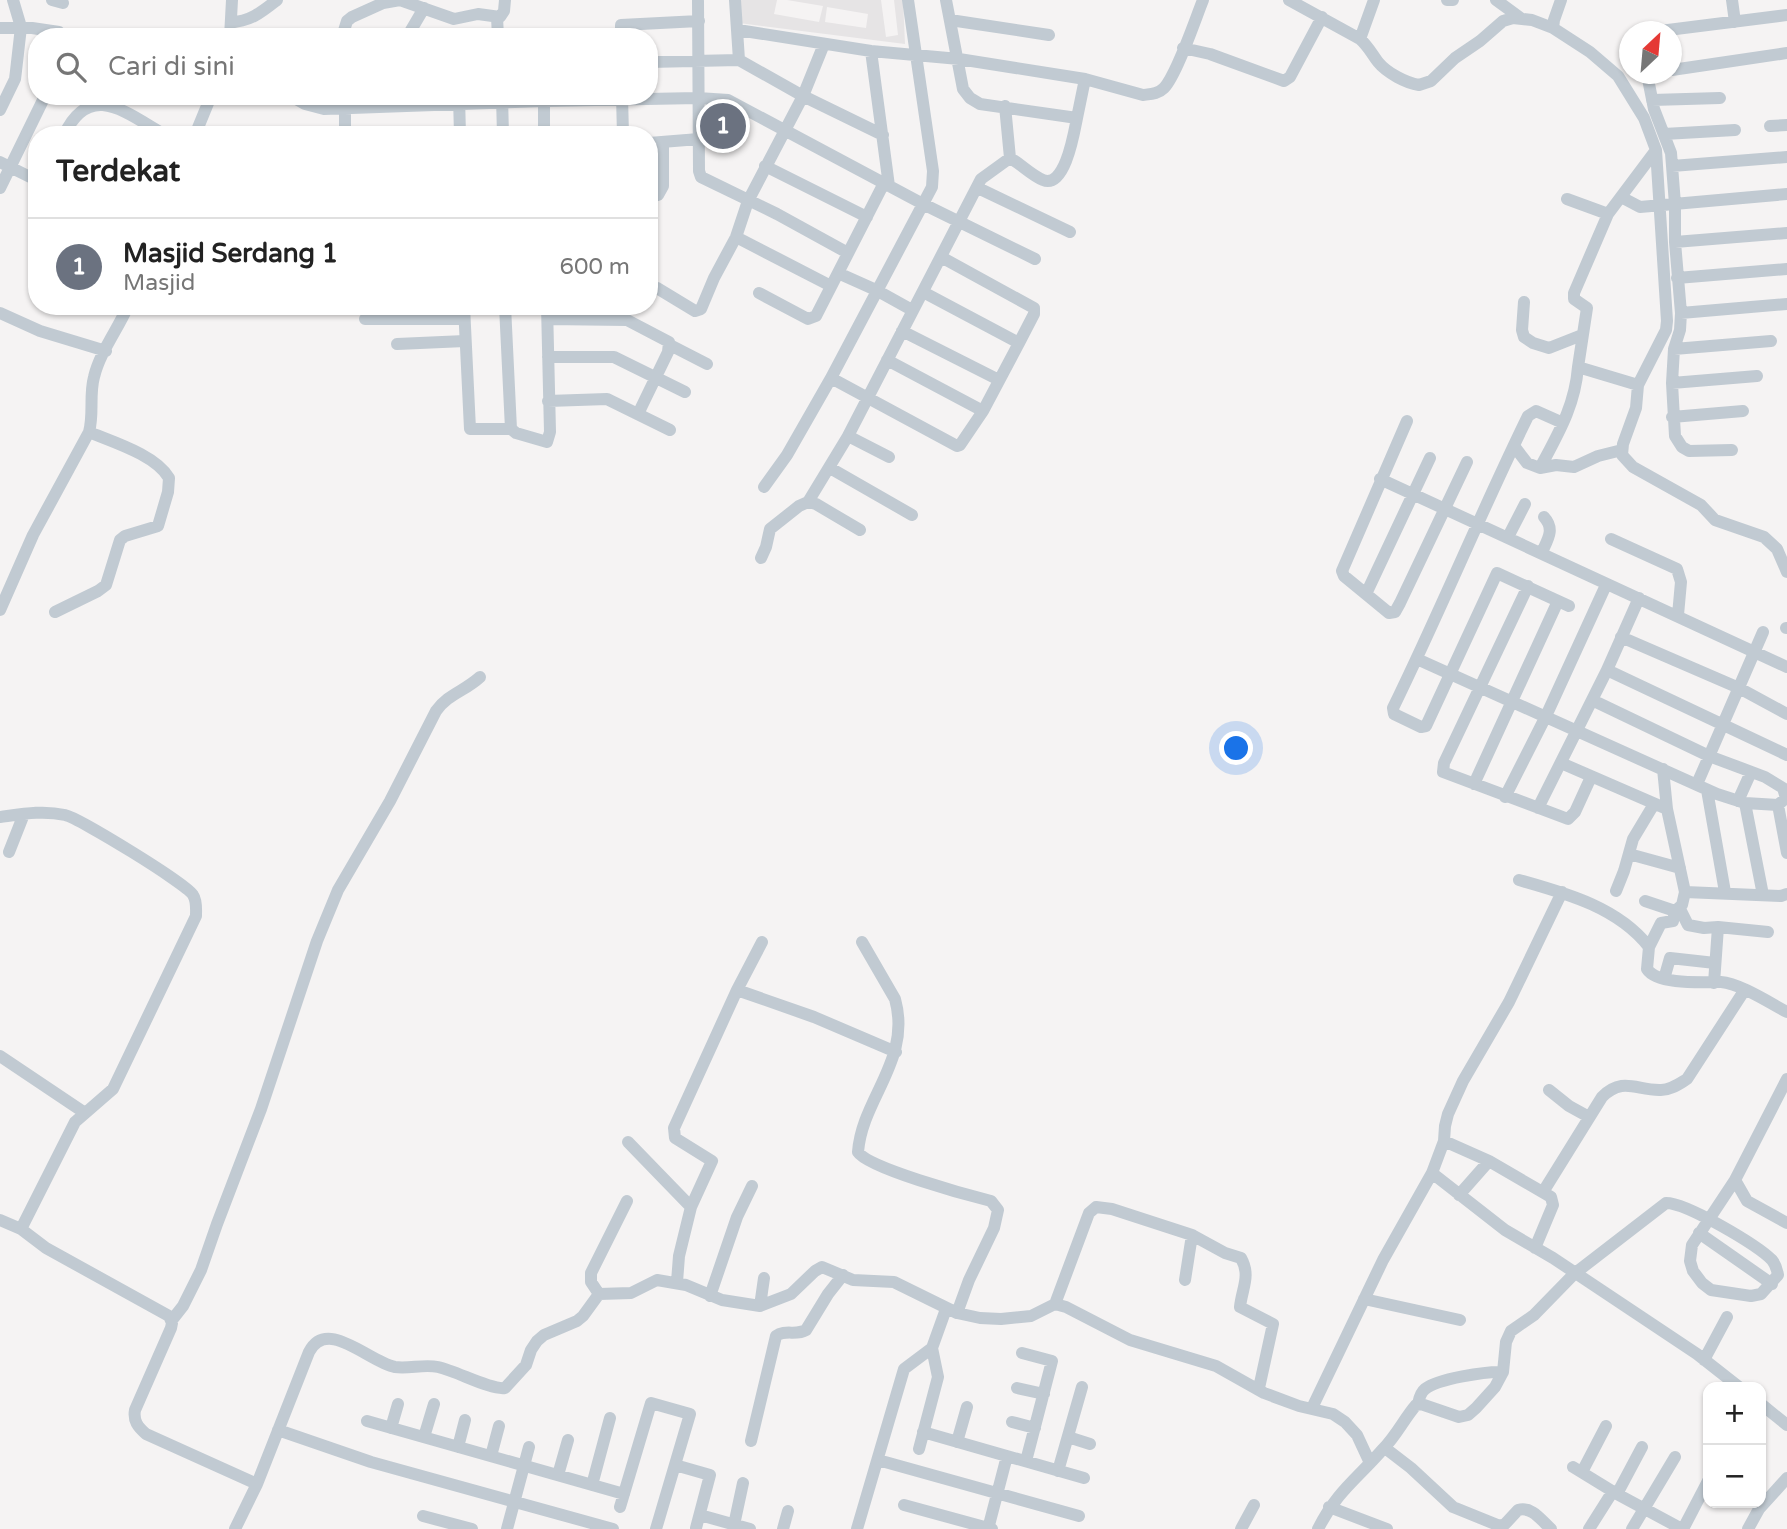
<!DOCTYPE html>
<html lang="id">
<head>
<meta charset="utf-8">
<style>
	body { margin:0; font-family:"Varela Round",sans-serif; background:#f6f6f6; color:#222 }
	.controls { position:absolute; right:21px; bottom:21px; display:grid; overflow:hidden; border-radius:14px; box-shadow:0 2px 5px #0004 }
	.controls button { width:63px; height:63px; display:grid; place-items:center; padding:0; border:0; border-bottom:2px solid #e0e0e0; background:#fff; color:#222; font:35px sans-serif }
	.compass { position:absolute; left:1619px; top:21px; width:63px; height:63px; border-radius:50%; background:#fff; box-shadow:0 2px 5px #0004; rotate:26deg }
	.you { position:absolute; left:1237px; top:749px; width:24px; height:24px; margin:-18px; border:5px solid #fff; border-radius:50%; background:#1a73e8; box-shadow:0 0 0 10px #1a73e833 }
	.badge { display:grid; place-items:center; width:46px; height:46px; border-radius:50%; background:#ea580c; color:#fff; font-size:23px; font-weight:700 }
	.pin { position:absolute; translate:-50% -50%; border:4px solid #fff; box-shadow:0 2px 7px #0006 }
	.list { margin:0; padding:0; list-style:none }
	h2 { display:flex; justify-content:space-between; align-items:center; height:91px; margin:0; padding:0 28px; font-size:30px }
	h2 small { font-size:23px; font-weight:400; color:#767676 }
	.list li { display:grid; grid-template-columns:46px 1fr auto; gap:21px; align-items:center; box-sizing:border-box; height:98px; padding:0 28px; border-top:2px solid #e0e0e0 }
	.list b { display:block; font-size:26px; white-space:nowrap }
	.list p { margin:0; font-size:23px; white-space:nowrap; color:#767676 }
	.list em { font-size:23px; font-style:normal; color:#767676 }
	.icon { flex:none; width:38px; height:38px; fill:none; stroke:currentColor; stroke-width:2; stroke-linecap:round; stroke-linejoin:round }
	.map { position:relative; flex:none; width:1787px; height:1529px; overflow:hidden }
	.search { position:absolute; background:#fff; box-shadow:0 2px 5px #0004; left:28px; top:28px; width:630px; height:77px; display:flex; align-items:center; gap:18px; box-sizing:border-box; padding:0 24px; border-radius:28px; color:#767676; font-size:26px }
	.panel { position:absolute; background:#fff; box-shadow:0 2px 5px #0004; left:28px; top:126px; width:630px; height:189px; border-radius:28px }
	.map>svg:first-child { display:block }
	.education { fill:#e6e4e5; fill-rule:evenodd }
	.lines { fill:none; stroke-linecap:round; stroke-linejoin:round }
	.minor { stroke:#c1cad2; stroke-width:12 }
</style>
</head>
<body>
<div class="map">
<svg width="1787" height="1529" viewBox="0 0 1787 1529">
	<rect width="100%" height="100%" fill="#f5f3f3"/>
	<path class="education" d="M741 0H777L774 14 819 22 823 6 787 0H881L886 37 898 35 894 0H903L905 44 739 23ZM827 7 868 14 866 28 825 22Z"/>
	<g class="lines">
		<path class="minor" d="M52 0 63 3
			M735 0 739 60
			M908 0 933 171 932 187 831 378 957 446 960 445 983 411 1019 343 923 292
			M946 0 963 89 970 98 980 104 1077 118 1085 79
			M1289 0 1360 39C1368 46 1372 54 1378 62 1387 73 1406 83 1419 85L1431 81 1455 58 1480 41 1503 21 1513 18 1532 20 1553 28
			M1447 0H1453
			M1496 0 1522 19
			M1561 0 1554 20 1553 28 1590 52 1618 76 1644 118 1656 150 1667 321 1666 330 1638 385 1636 408 1623 444 1622 455 1633 467 1701 505 1715 520 1764 537 1777 549 1787 572
			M1732 0 1735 22
			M698 1 699 171 701 177 777 214 848 253
			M497 17 498 37
			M950 20 1049 35
			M231 22C250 22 263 11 277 0
			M0 28H32L59 32
			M738 30 871 51 959 59 1085 79 1143 95C1151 94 1158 94 1164 88 1177 74 1195 20 1203 0
			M1652 32 1787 15
			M230 37 232 0
			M342 37 347 21 352 17 383 3 400 0 454 19 478 14 500 17 504 11 505 0
			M407 37 424 8
			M621 37V25L699 21
			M1360 39 1374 0
			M1183 48 1210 54 1284 81 1290 77 1322 17
			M871 51 889 186
			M649 62 739 60 803 96 883 135
			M1672 70 1787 53
			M1647 74 1654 109 1671 153 1675 204V242L1681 313 1680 330 1674 349 1672 383 1675 436 1682 447 1689 451 1732 450
			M291 96 305 104 324 109 544 101 698 98 728 100 923 204 1035 259
			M544 96V135
			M622 96 623 135
			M459 97 460 135
			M502 97 503 135
			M1652 100 1720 98
			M1005 106 1010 158C1021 164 1031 175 1043 180 1065 189 1074 133 1077 118
			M0 110 15 79 16 71 21 27 13 0
			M1770 126 1787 125
			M1664 134 1735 130
			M64 135C90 80 126 113 165 135
			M195 135 211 96
			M345 135V108
			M649 143 699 139
			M0 162 30 177H37
			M765 166 867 217
			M1672 166 1787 157
			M0 188 45 96
			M978 188 1070 232
			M649 196 658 195 663 186V143
			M1621 197 1640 207 1787 194
			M1567 199 1608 214
			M736 237 831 286
			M1675 242 1787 233
			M941 257 1034 308V314L1019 343
			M838 273 876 290 912 310
			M1677 278 1787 269
			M649 287 657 288 695 311 701 309 714 278 736 237 748 201 803 96 824 44
			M759 293 808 319 816 316 884 183
			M1524 302 1522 330 1524 337 1533 343 1549 348 1582 335
			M464 306 470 429H511L516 433 547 442 550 432 547 306
			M505 306 511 429
			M0 313 40 331 106 351
			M1681 313 1787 304
			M365 319H464
			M548 319 627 320 669 342 668 352 638 414
			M902 331 999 380
			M397 344 465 341
			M670 345 707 364
			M1674 349 1771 341
			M548 357H614L685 392
			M887 360 983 411
			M1578 367 1587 308 1574 299V293L1608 214 1656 150
			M1672 383 1757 376
			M548 401 607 399 670 430
			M1672 417 1743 411
			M1407 421 1342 571 1344 576 1389 613 1395 612 1400 603 1467 462
			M1563 423 1536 411 1528 416C1481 512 1440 612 1393 708L1394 714 1421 727 1426 726 1497 573 1569 606
			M848 436 889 457
			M1514 446 1527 463 1540 468 1556 465 1574 467 1598 456 1622 450
			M830 468 912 515
			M1540 468C1558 434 1575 406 1578 367L1638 385
			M1380 479 1787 667
			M764 487 787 455 831 378
			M860 530 816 504 808 502 848 436 981 179 1010 158
			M1508 537 1525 504
			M1611 539 1677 569 1681 582 1678 615
			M1542 552C1548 539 1555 529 1544 517
			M761 558 766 547 770 529 799 506 808 502
			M1528 586 1444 763 1443 772 1568 819 1575 812 1591 777
			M1366 594 1430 458
			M0 610 33 535 89 432C94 414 89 395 94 377 100 352 118 329 128 306
			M55 612 98 591 106 585 120 540 125 536 158 526 168 492 169 478C156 455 113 442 89 432
			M1786 628H1787
			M1621 637 1739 688 1787 714
			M1417 659 1717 794 1745 803 1778 805 1786 798 1783 788 1765 777 1709 756 1592 700
			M1607 670 1787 755
			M1561 763 1667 809
			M1474 784 1558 601
			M1697 784 1763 632
			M1707 790 1725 892
			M1505 797 1546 716 1606 585
			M1738 801 1751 772
			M1745 803 1763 895
			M1778 805 1787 853
			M1538 808 1607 670 1639 598
			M0 817C22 814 43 810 65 815 79 818 187 884 193 895 197 901 196 909 196 916L113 1089 75 1122 21 1229
			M9 852 24 814
			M1629 854 1680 868
			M1519 880C1565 893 1618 907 1649 947L1647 969C1657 985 1703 982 1721 982 1739 983 1770 1003 1787 1012
			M1616 891 1624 871 1633 839 1654 804
			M1685 892 1781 896 1787 894
			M1645 901 1675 911 1682 905 1685 892 1667 809 1663 769
			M1680 909 1688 925 1704 928 1718 927
			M862 942 895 999C912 1060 862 1098 858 1152 868 1168 967 1195 991 1201L998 1210 994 1228 969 1280 957 1313
			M1649 947 1661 923 1673 921 1675 911
			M1664 979 1670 958 1715 963
			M1714 983 1718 927 1768 932
			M737 990 814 1017 896 1052
			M0 1056 85 1113
			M1787 1079 1735 1180 1747 1201 1787 1223
			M1549 1090 1569 1106 1589 1117
			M1444 1141 1489 1161 1551 1197 1553 1205 1535 1248
			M628 1142 691 1207 679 1256 677 1282
			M1432 1173 1505 1230 1553 1258 1697 1354 1739 1387
			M1543 1192 1602 1097C1623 1076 1637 1091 1661 1090 1671 1090 1679 1084 1687 1079L1744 991
			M1459 1195 1489 1161
			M691 1207 712 1161 675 1138 674 1128 737 990 762 942
			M0 1220 21 1229 46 1248 169 1316 172 1323 171 1328 135 1410C133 1421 138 1427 146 1434L257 1484 235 1529
			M1699 1233 1772 1284
			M1192 1235 1225 1253 1241 1258C1251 1276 1242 1288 1240 1307L1273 1324 1259 1388
			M599 1294 591 1282V1273L627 1201
			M710 1296 737 1217 752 1186
			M1364 1299 1460 1320
			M1055 1304 1089 1213 1096 1207 1112 1209 1192 1235 1185 1280
			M760 1306 764 1278
			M172 1320 183 1306 201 1270 217 1224 261 1109 317 941 338 890 390 801 436 711C448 694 465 691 480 677
			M1022 1353 1052 1361 1026 1461
			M1704 1360 1727 1317
			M1017 1388 1044 1394
			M1418 1404C1419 1399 1420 1393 1425 1389 1437 1379 1487 1371 1503 1372
			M1761 1404 1787 1425
			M1312 1408 1383 1260 1432 1173 1444 1141 1445 1126 1448 1114 1463 1081 1509 1002 1562 892
			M367 1421 624 1494
			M1012 1422 1035 1428
			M391 1428 398 1404
			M278 1430 371 1462 613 1529
			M923 1432 1084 1478
			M424 1437 434 1404
			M1068 1437 1090 1444
			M751 1441 776 1336C785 1329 796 1336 806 1330L828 1294 843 1275
			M957 1442 967 1407
			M458 1447 465 1420
			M1385 1448 1411 1468 1453 1507 1500 1526 1505 1524 1518 1510C1532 1506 1541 1520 1551 1529
			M919 1449 938 1377 932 1348 946 1309
			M491 1456 499 1426
			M878 1460 1079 1516
			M675 1465 710 1475 696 1528
			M1573 1467 1617 1494 1682 1529
			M1058 1471 1082 1387
			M1582 1472 1606 1426
			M558 1475 568 1440
			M257 1484 309 1352C327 1317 369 1362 395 1367 409 1369 424 1364 438 1367 457 1371 490 1390 505 1388L526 1365 531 1350 537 1341 544 1335 577 1321 583 1316 599 1294 631 1293 657 1280 686 1285 722 1300 760 1306 791 1294 815 1271 822 1267 853 1280 894 1282 957 1313 980 1318 1001 1319 1031 1316 1055 1304 1066 1307 1130 1340 1216 1366 1264 1393 1299 1406 1333 1414 1345 1422 1357 1435 1370 1463
			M592 1485 610 1418
			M1617 1494 1642 1447
			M904 1505 992 1529
			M620 1507 651 1403 690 1414 656 1529
			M1329 1507 1387 1529
			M700 1515 750 1529
			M423 1516 472 1529
			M734 1525 743 1483
			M507 1529 529 1447
			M783 1529 788 1511
			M857 1529 904 1369 932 1348
			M988 1529 1007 1456
			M1241 1529 1254 1505
			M1318 1529C1337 1491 1357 1479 1383 1449 1396 1436 1404 1419 1416 1405L1421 1404 1459 1417 1468 1415 1476 1408 1495 1387 1503 1372 1506 1342 1511 1331 1534 1315 1574 1274 1666 1203C1687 1203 1757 1245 1772 1260 1776 1265 1777 1269 1778 1275L1761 1294 1751 1296 1711 1290 1702 1283 1693 1271 1690 1261 1692 1245 1735 1180
			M1589 1529 1613 1491
			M1632 1529 1675 1457
			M1683 1529 1708 1481
			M1748 1529 1759 1509 1787 1478"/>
	</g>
</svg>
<div class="controls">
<button>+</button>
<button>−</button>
</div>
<svg class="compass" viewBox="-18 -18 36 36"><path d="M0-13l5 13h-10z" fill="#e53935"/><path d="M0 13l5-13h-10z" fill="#767676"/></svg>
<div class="you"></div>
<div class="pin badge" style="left:723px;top:126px;background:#6b7280">1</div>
<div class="search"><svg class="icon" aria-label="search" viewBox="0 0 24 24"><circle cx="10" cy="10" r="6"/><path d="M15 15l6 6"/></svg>Cari di sini</div>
<section class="panel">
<h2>Terdekat<small></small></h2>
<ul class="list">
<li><span class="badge" style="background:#6b7280">1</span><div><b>Masjid Serdang 1</b><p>Masjid</p></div><em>600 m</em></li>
</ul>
</section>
</div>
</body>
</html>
